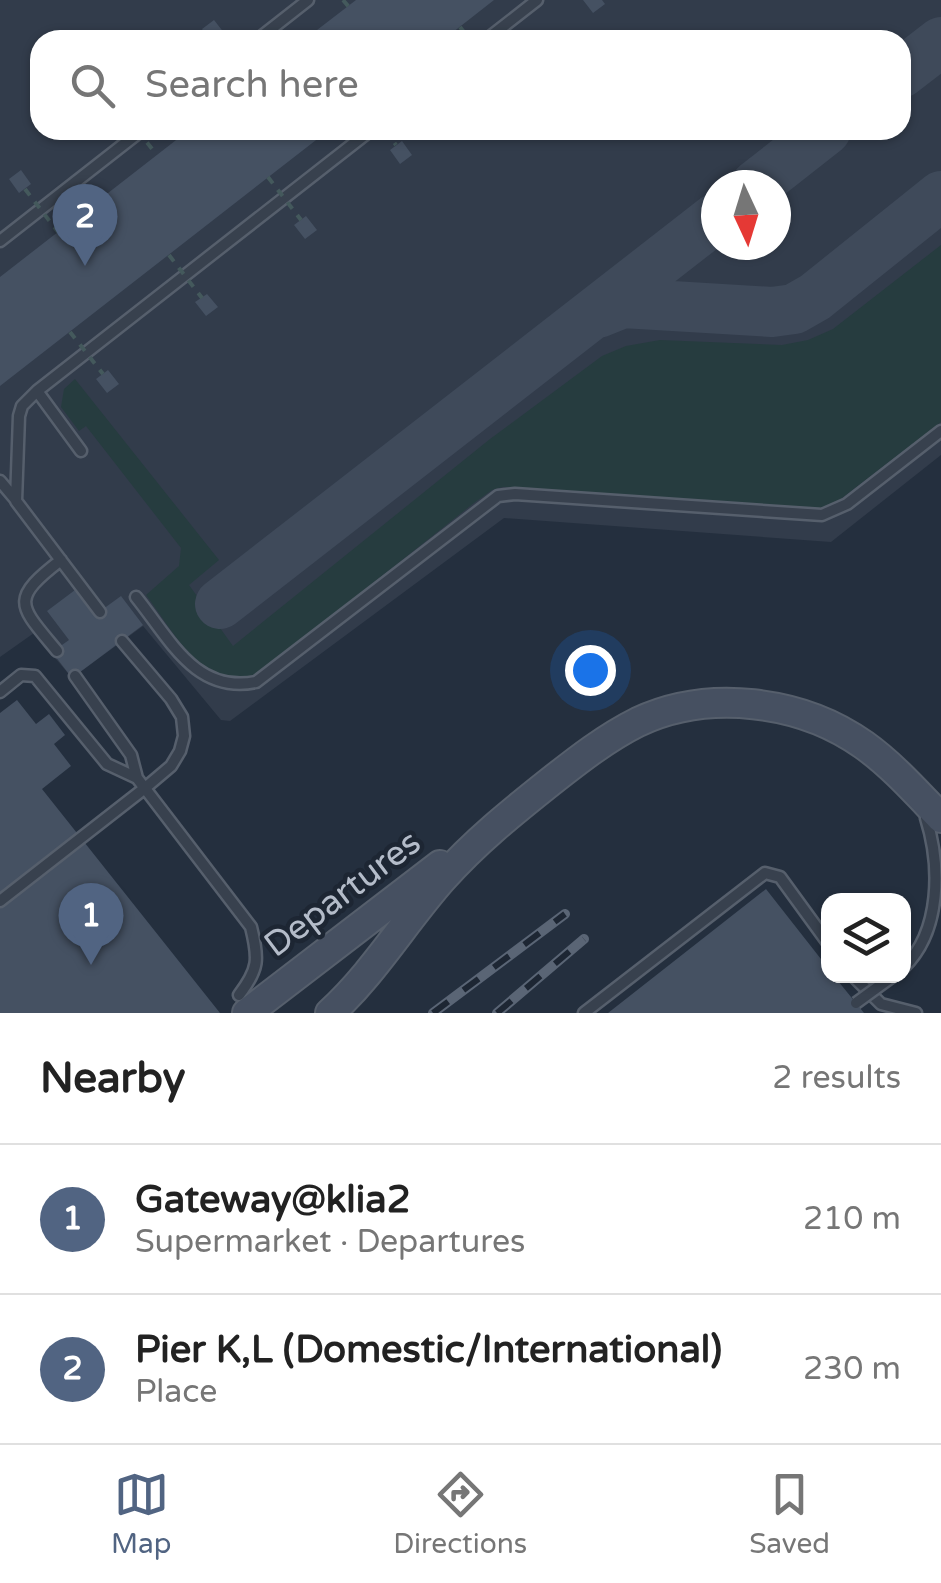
<!DOCTYPE html>
<html lang="en">
<head>
<meta charset="utf-8">
<style>
	body { margin:0; font-family:"Varela Round",sans-serif; background:#f2f2f2; color:#222 }
	.controls { position:absolute; right:30px; bottom:30px; display:grid; overflow:hidden; border-radius:20px; box-shadow:0 2px 8px #0004 }
	.controls button { width:90px; height:90px; display:grid; place-items:center; padding:0; border:0; border-bottom:2px solid #e0e0e0; background:#fff; color:#222; font:50px sans-serif }
	.compass { position:absolute; left:701px; top:170px; width:90px; height:90px; border-radius:50%; background:#fff; box-shadow:0 2px 8px #0004; rotate:176deg }
	.you { position:absolute; left:590px; top:670px; width:35px; height:35px; margin:-25px; border:8px solid #fff; border-radius:50%; background:#1a73e8; box-shadow:0 0 0 15px #1a73e833 }
	.badge { display:grid; place-items:center; width:65px; height:65px; border-radius:50%; background:#516482; color:#fff; font-size:32px; font-weight:700 }
	.pin { position:absolute; translate:-50% -82px; filter:drop-shadow(0 2px 5px #0008) }
	.pin::after { content:''; position:absolute; top:52px; width:35px; height:30px; background:inherit; clip-path:polygon(0 0,100% 0,50% 100%) }
	.list { margin:0; padding:0; list-style:none }
	h2 { display:flex; justify-content:space-between; align-items:center; height:130px; margin:0; padding:0 40px; font-size:42px }
	h2 small { font-size:32px; font-weight:400; color:#767676 }
	.list li { display:grid; grid-template-columns:65px 1fr auto; gap:30px; align-items:center; box-sizing:border-box; height:150px; padding:0 40px; border-top:2px solid #e0e0e0 }
	.list b { display:block; font-size:38px; white-space:nowrap }
	.list p { margin:0; font-size:32px; white-space:nowrap; color:#767676 }
	.list em { font-size:32px; font-style:normal; color:#767676 }
	.icon { flex:none; width:55px; height:55px; fill:none; stroke:currentColor; stroke-width:2; stroke-linecap:round; stroke-linejoin:round }
	.map { position:relative; flex:none; width:941px; height:1013px; overflow:hidden }
	.search { position:absolute; background:#fff; box-shadow:0 2px 8px #0004; left:30px; right:30px; top:30px; height:110px; display:flex; align-items:center; gap:25px; box-sizing:border-box; padding:0 35px; border-radius:30px; color:#767676; font-size:38px }
	.sheet { height:430px; background:#fff }
	nav { display:flex; justify-content:space-around; align-items:center; box-sizing:border-box; height:140px; border-top:2px solid #e0e0e0; background:#fff; font-size:28px; color:#767676 }
	nav a { display:grid; justify-items:center; gap:5px }
	nav .on { color:#516482 }
	.map>svg:first-child { display:block }
	.airport { fill:#323c4b; fill-rule:evenodd }
	.green { fill:#263c3f }
	.lines { fill:none; stroke-linecap:round; stroke-linejoin:round }
	.taxiway { stroke:#3f4a5a; stroke-width:50 }
	.building { fill:#455162 }
	.service-casing { stroke:#565f6c; stroke-width:15 }
	.secondary-casing { stroke:#565f6c; stroke-width:32 }
	.path { stroke:#44595c; stroke-width:4; stroke-dasharray:8 8; stroke-linecap:butt }
	.service { stroke:#38414e; stroke-width:10 }
	.secondary { stroke:#465061; stroke-width:28 }
	.rail-casing { stroke:#5a6575; stroke-width:10 }
	.rail { stroke:#1d2633; stroke-width:6; stroke-dasharray:19; stroke-linecap:butt }
	.service-bridge-casing { stroke:#565f6c; stroke-width:15; stroke-linecap:butt }
	.path-bridge { stroke:#44595c; stroke-width:4; stroke-dasharray:8 8; stroke-linecap:butt }
	.service-bridge { stroke:#38414e; stroke-width:10 }
	.labels { text-anchor:middle; stroke-width:9; stroke-linejoin:round; paint-order:stroke }
	.street-label { font-size:35px; fill:#b4bcc9; stroke:#1d2633 }
</style>
</head>
<body>
<div class="map">
<svg width="941" height="1013" viewBox="0 0 941 1013">
	<rect width="100%" height="100%" fill="#242f3e"/>
	<path class="airport" d="M0 0H941V455L831 542 504 518 230 721 221 720 143 626 72 678 34 633 0 657ZM40 40H901V130H40ZM716 185H776V245H716Z"/>
	<path class="green" d="M941 245V422L833 505 817 510H800L503 487 492 490 474 503 262 671C207 699 174 632 146 595L179 566 181 548 86 426 79 431 61 407 64 389 75 379 219 560 189 585 233 646 490 439 602 356 626 346 660 340 782 345 808 340 833 329Z"/>
	<g class="lines">
		<path class="taxiway" d="M901 73 941 42
			M756 185 826 130
			M598 313 623 303 772 312 794 309 815 297 941 196
			M220 604 716 218"/>
	</g>
	<path class="building" d="M356 0H494L443 40H304Z
		M583 0H602L605 4 593 13Z
		M214 20 225 34 217 40H210L202 29Z
		M189 130H329L0 386V277Z
		M402 141 412 155 400 164 390 150Z
		M21 170 31 184 19 193 9 179Z
		M306 216 317 230 305 239 294 225Z
		M207 294 218 307 206 316 195 302Z
		M108 370 119 384 107 393 96 379Z
		M79 587 99 612 121 596 143 625 72 678 52 652 69 640 47 611Z
		M17 700 36 724 49 714 65 735 54 744 71 766 42 789 220 1013H0V713Z
		M766 889 828 968V976H834L864 1013H608Z"/>
	<g class="lines">
		<defs>
			<path id="service" d="M257 40 308 0
				M486 40 537 0
				M0 241 142 130
				M37 391 371 130
				M81 451 37 391 22 406 19 416 16 501 100 612
				M0 481 16 500
				M136 597C170 639 195 694 256 682L498 496 515 494 822 515 847 504 941 431
				M57 651C19 605 9 600 61 560
				M75 676 131 755 137 778 251 927C259 959 259 969 239 995
				M0 692 21 675 35 676 107 764 137 778
				M0 901 145 788 171 766 180 751 184 736 182 717 171 699 122 641
				M904 967C941 931 941 866 926 818
				M853 976 881 1004 916 1013
				M584 1013 765 873 780 877 828 943"/>
			<path id="secondary" d="M247 1013 440 865
				M330 1013C373 974 404 922 442 879 475 842 511 813 550 782 578 760 606 738 638 722 708 689 801 700 864 745 892 765 916 792 941 818"/>
		</defs>
		<use href="#service" class="service-casing"/>
		<use href="#secondary" class="secondary-casing"/>
		<path class="path" d="M343 0 349 7
			M460 27 470 40
			M218 39 219 40
			M385 130 396 145"/>
		<use href="#service" class="service"/>
		<use href="#secondary" class="secondary"/>
		<defs>
			<path id="rail" d="M433 1013 565 914
				M497 1013 584 939"/>
		</defs>
		<use href="#rail" class="rail-casing"/>
		<use href="#rail" class="rail"/>
		<defs>
			<path id="service-bridge" d="M856 1003 893 976"/>
		</defs>
		<use href="#service-bridge" class="service-bridge-casing"/>
		<path class="path-bridge" d="M137 130 157 155
			M268 177 301 220
			M25 189 58 232
			M169 255 202 298
			M70 332 103 374"/>
		<use href="#service-bridge" class="service-bridge"/>
	</g>
	<g class="labels">
		<g class="street-label">
			<text transform="translate(342 893) rotate(-37)" y="12">Departures</text>
		</g>
	</g>
</svg>
<div class="controls">
<button><svg class="icon" aria-label="layers" viewBox="0 0 24 24"><path d="M12 4l9 5-9 5-9-5zM3 14l9 5 9-5"/></svg></button>
</div>
<svg class="compass" viewBox="-18 -18 36 36"><path d="M0-13l5 13h-10z" fill="#e53935"/><path d="M0 13l5-13h-10z" fill="#767676"/></svg>
<div class="you"></div>
<div class="pin badge" style="left:91px;top:965px">1</div>
<div class="pin badge" style="left:85px;top:266px">2</div>
<div class="search"><svg class="icon" aria-label="search" viewBox="0 0 24 24"><circle cx="10" cy="10" r="6"/><path d="M15 15l6 6"/></svg>Search here</div>
</div>
<section class="sheet">
<h2>Nearby<small>2 results</small></h2>
<ul class="list">
<li><span class="badge">1</span><div><b>Gateway@klia2</b><p>Supermarket · Departures</p></div><em>210 m</em></li>
<li><span class="badge">2</span><div><b>Pier K,L (Domestic/International)</b><p>Place</p></div><em>230 m</em></li>
</ul>
</section>
<nav>
<a class="on"><svg class="icon" aria-label="map" viewBox="0 0 24 24"><path d="M3 6l6-2 6 2 6-2v14l-6 2-6-2-6 2zM9 4v14M15 6v14"/></svg>Map</a>
<a><svg class="icon" aria-label="directions" viewBox="0 0 24 24"><path d="M12 3l9 9-9 9-9-9zM9 14v-3h6M13 9l2 2-2 2"/></svg>Directions</a>
<a><svg class="icon" aria-label="saved" viewBox="0 0 24 24"><path d="M7 4h10v16l-5-4-5 4z"/></svg>Saved</a>
</nav>
</body>
</html>
